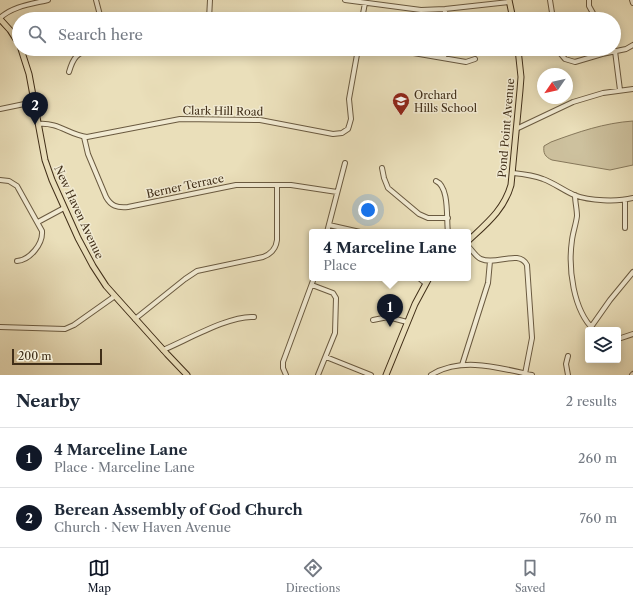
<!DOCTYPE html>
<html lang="en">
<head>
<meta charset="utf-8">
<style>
	body { margin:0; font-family:"Libre Caslon Text",serif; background:#f6f6f7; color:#1f2937 }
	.controls { position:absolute; right:12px; bottom:12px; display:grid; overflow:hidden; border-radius:4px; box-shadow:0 2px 10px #0003 }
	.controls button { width:36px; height:36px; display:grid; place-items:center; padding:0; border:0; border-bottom:1px solid #e0e1e3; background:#fff; color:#1f2937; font:20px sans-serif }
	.compass { position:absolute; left:537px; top:68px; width:36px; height:36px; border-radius:50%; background:#fff; box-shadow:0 2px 10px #0003; rotate:236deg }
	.scale { position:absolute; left:12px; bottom:10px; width:90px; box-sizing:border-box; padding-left:4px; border:2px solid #402e18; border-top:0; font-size:11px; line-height:14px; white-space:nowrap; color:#402e18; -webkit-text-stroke:3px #f1ead2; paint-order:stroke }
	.you { position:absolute; left:368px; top:210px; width:14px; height:14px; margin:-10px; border:3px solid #fff; border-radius:50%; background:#1a73e8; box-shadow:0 0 0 6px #1a73e833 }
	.badge { display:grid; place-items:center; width:26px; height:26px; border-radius:50%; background:#111827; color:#fff; font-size:13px; font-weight:700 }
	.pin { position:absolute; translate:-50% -33px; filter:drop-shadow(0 1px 2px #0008) }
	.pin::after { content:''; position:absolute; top:21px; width:14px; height:12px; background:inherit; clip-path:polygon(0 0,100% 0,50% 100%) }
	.popup { position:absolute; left:309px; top:229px; width:162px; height:52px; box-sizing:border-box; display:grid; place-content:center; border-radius:4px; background:#fff; filter:drop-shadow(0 1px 3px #0005); font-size:13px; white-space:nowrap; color:#747a83 }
	.popup b { font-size:15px; color:#1f2937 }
	.popup::after { content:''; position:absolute; left:50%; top:100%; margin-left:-8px; border:8px solid transparent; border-top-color:#fff }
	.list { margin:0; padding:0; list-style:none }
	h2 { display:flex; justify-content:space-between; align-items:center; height:52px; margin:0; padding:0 16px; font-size:17px }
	h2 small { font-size:13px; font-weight:400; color:#747a83 }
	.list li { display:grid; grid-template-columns:26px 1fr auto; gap:12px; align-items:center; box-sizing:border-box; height:60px; padding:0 16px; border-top:1px solid #e0e1e3 }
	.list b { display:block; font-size:15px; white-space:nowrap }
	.list p { margin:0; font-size:13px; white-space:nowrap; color:#747a83 }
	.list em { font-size:13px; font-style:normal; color:#747a83 }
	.icon { flex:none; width:22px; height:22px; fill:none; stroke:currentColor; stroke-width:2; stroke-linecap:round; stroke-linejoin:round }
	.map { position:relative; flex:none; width:633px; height:375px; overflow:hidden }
	.search { position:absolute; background:#fff; box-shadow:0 2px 10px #0003; left:12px; right:12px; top:12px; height:44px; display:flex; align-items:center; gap:10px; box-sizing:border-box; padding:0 14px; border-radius:22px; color:#747a83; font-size:15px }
	.sheet { height:172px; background:#fff }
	nav { display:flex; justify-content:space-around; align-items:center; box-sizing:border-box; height:56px; border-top:1px solid #e0e1e3; background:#fff; font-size:11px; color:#747a83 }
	nav a { display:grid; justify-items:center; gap:2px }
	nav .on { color:#111827 }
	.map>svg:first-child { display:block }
	.green { fill:#cdc19e; stroke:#86785b }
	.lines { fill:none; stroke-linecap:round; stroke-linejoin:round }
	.minor-casing { stroke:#6a5a40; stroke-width:6 }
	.major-casing { stroke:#402e18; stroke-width:7 }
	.minor { stroke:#f1ead2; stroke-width:4 }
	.major { stroke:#eadfba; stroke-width:5 }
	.labels { text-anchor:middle; stroke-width:3; stroke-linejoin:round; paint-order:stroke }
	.poi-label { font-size:11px; fill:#402e18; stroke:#f1ead2; text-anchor:start }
	.street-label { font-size:11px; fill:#402e18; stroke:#f1ead2 }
</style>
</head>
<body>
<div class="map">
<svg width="633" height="375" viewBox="0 0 633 375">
	<rect width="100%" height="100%" fill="#eadfba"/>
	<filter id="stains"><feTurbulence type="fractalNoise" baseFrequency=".005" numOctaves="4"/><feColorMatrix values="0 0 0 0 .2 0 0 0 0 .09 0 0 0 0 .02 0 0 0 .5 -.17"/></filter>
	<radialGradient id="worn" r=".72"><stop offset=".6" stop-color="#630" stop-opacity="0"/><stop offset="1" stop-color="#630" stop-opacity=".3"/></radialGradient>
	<path class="green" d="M633 121V165L610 170 552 160C545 157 543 153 544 146L551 142C578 132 604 123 633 121Z"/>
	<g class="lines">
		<defs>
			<path id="minor" d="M96 0 101 19
				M345 0 421 10 445 9 509 2
				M550 0 553 19
				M589 0V6L594 15
				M632 0 633 3
				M445 9V19
				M0 18C13 6 32 4 48 0
				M209 19 210 0
				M362 19 365 3
				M390 49 466 62 475 59
				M558 49 560 53 565 59 575 62 602 54 626 49 633 45
				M615 51 620 90
				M444 58 445 49
				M69 72C73 58 77 52 92 49
				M0 109 34 102
				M38 124C59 122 69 135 87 137L180 119 260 120 333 134 342 133 348 129 349 126 351 119 349 99 358 49
				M516 129 573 102 603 93 633 89
				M84 137 88 154 106 197C111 206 117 208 128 207L236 185H291L337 192
				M382 168 384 178 388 188 419 214 428 218H448
				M513 173C523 174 533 175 543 179 554 183 563 190 574 195 590 201 617 202 633 198
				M0 180 9 181 17 186 42 231C43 244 30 260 17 261
				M436 181C450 187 446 220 448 232
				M575 195C575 202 577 209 577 216 576 224 573 232 572 240 568 268 573 310 594 330
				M38 222 64 208
				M329 225 360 232
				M625 228V200
				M327 232 345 163
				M468 246C472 250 476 257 481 259 496 266 519 249 527 265L532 338 525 374
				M419 278 425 283
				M312 285 333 293 336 298 335 333 318 375
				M135 319 185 279 197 271 263 257C271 254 276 249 277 240V185
				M373 320 388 317 407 322
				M0 327 65 329 74 325 115 296
				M591 327 610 300 633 272
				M618 339 633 334
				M163 350C187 340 230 315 254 317
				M568 356 566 364 568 375
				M326 357 371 375
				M462 365 488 283 490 261
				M286 375 283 368V362L314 278
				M431 375C461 356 500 368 532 375
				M632 375 633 374"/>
			<path id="major" d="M509 0 513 19
				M0 19 10 30 19 44
				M21 49 29 74 45 160 52 180 78 238 93 266 106 286 167 354 187 375
				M468 241C486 224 504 210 511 185L520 90 521 77 518 49
				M386 375 415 304 429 278"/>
		</defs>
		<use href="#minor" class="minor-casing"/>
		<use href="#major" class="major-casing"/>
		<use href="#minor" class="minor"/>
		<use href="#major" class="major"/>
	</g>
	<defs>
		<symbol id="school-pin" viewBox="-11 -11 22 30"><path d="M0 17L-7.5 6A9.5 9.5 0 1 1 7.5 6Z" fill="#8f2418" stroke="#f1ead2"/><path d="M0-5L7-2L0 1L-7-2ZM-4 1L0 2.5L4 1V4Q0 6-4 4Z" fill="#fff"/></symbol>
	</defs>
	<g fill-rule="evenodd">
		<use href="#school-pin" x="391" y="91" width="20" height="27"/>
	</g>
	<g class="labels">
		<g class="poi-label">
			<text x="414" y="99">Orchard<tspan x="414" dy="13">Hills School</tspan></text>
		</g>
		<g class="street-label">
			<text transform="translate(223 111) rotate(1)" y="4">Clark Hill Road</text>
			<text transform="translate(506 128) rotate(-85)" y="4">Pond Point Avenue</text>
			<text transform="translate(185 186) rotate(-12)" y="4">Berner Terrace</text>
			<text transform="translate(79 212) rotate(65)" y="4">New Haven Avenue</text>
		</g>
	</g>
	<rect width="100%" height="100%" filter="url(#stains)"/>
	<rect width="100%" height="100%" fill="url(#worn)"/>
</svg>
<div class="controls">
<button><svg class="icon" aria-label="layers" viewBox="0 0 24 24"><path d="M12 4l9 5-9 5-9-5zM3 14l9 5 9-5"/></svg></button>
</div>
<svg class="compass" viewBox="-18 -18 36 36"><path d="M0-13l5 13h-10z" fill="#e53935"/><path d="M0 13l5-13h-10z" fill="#747a83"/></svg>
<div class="scale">200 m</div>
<div class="you"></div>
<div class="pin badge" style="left:390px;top:327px">1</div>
<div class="popup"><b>4 Marceline Lane</b>Place</div>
<div class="pin badge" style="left:35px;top:125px">2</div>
<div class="search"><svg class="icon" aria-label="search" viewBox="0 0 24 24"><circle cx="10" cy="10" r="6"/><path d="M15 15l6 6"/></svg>Search here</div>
</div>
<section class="sheet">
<h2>Nearby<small>2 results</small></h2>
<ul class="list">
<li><span class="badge">1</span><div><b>4 Marceline Lane</b><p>Place · Marceline Lane</p></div><em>260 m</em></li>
<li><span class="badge">2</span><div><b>Berean Assembly of God Church</b><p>Church · New Haven Avenue</p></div><em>760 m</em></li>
</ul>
</section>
<nav>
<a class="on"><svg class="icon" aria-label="map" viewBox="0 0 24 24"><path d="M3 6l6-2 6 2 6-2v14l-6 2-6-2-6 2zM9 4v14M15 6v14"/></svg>Map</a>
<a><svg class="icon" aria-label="directions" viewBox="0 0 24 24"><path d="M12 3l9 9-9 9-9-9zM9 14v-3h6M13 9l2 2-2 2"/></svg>Directions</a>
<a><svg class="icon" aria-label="saved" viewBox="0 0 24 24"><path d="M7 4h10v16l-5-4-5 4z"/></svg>Saved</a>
</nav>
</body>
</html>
